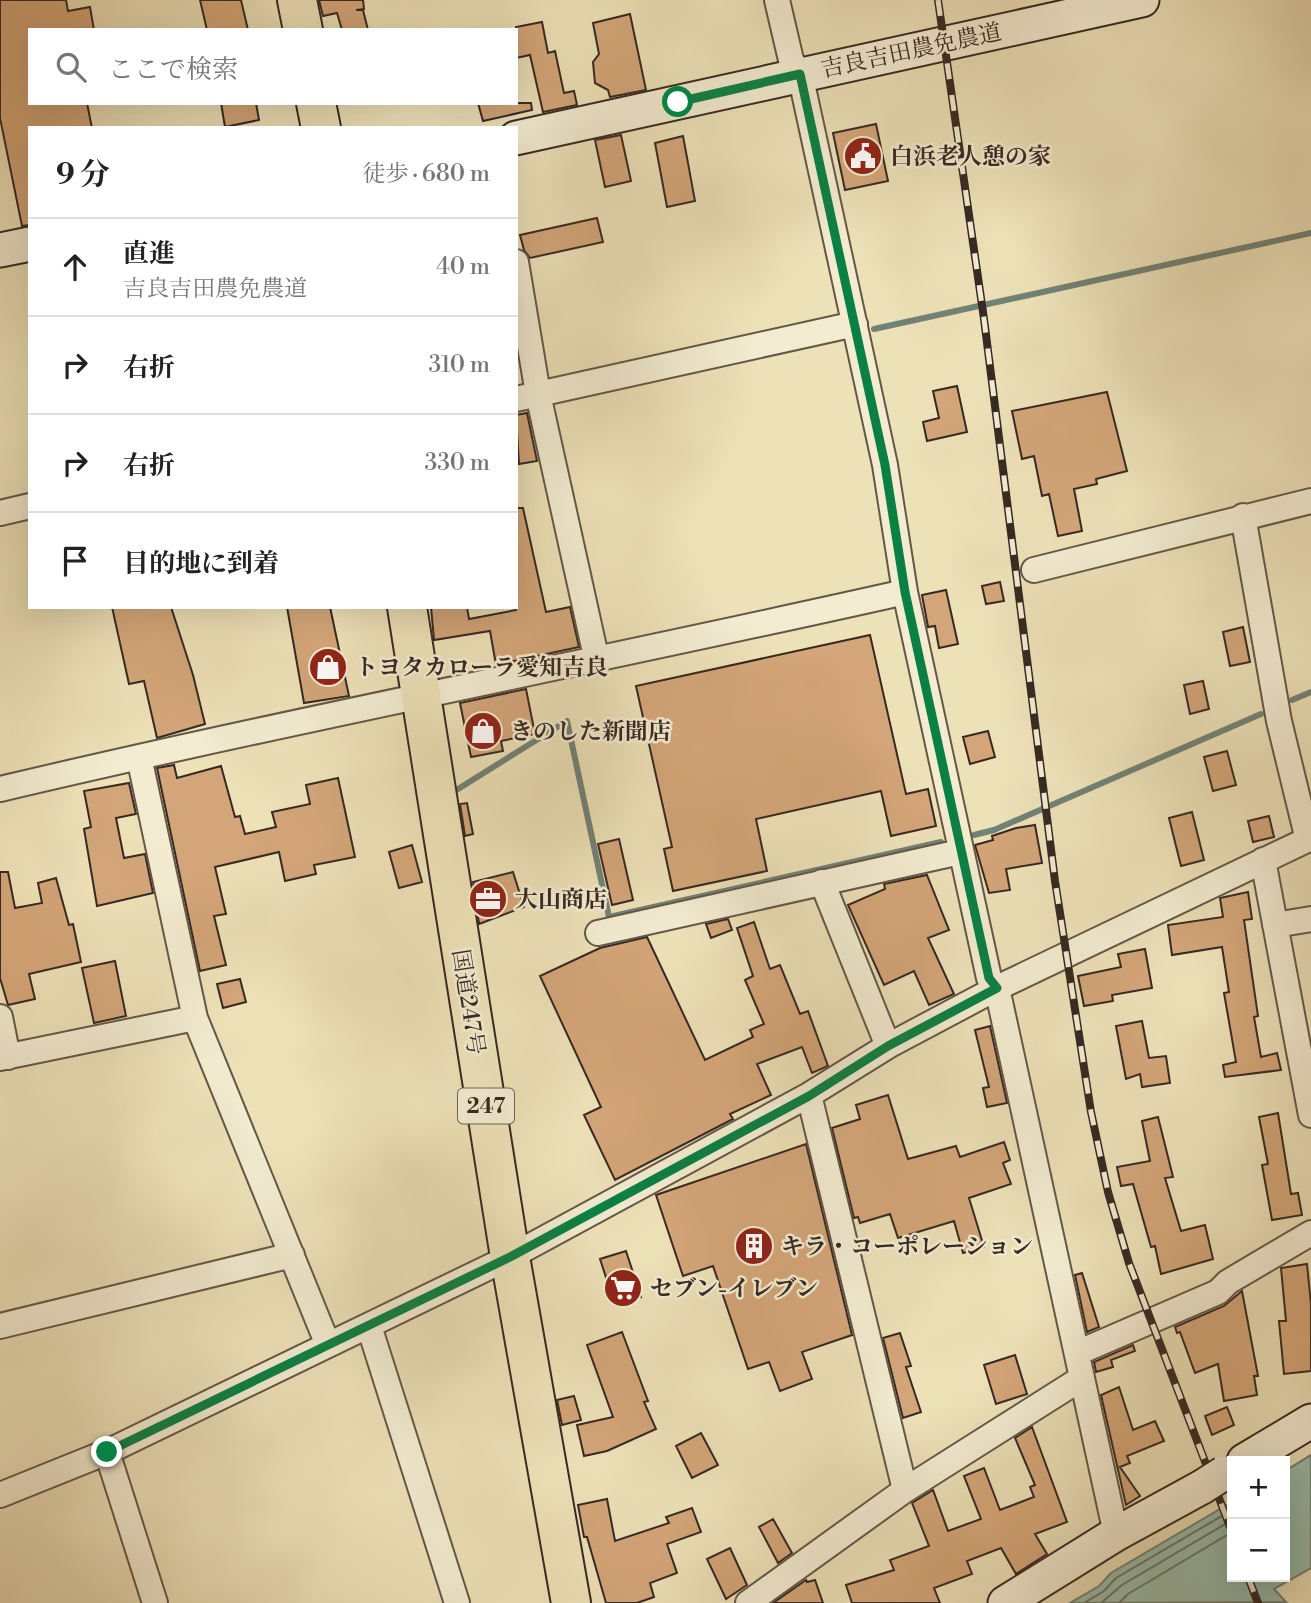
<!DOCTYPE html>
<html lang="ja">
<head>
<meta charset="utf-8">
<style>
	body { margin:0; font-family:"Libre Bodoni","Noto Serif JP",serif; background:#f2f2f2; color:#222 }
	.controls { position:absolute; right:21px; bottom:21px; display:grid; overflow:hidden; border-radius:0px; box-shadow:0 7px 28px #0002 }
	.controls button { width:63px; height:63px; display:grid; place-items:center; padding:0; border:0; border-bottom:2px solid #e0e0e0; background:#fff; color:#222; font:35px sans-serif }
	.stop { position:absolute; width:21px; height:21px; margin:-16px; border:5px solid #0b8043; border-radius:50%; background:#fff }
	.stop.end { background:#0b8043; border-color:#fff; box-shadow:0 2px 7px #0008 }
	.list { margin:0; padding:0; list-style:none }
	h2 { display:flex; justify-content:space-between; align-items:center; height:91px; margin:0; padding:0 28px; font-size:30px }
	h2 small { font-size:23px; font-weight:400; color:#767676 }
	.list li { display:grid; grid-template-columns:46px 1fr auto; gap:21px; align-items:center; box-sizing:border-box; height:98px; padding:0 28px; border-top:2px solid #e0e0e0 }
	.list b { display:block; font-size:26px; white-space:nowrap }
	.list p { margin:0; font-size:23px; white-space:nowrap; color:#767676 }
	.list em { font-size:23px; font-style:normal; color:#767676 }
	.icon { flex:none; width:38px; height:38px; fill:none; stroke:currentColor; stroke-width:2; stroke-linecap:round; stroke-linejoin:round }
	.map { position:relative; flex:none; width:1311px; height:1603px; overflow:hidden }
	.search { position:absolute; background:#fff; box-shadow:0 7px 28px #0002; left:28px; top:28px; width:490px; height:77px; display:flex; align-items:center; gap:18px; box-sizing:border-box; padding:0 24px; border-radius:0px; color:#767676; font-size:26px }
	.panel { position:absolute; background:#fff; box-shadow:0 7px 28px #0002; left:28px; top:126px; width:490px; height:483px; border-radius:0px }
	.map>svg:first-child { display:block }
	.water { fill:#99beae; stroke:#718276; stroke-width:2 }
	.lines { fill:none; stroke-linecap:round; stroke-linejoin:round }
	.shore { stroke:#687468; stroke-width:2 }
	.stream { stroke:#718276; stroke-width:6 }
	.building { fill:#d3a578; stroke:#362923; stroke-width:2 }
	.street-casing { stroke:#645748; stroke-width:28 }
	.secondary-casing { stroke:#362923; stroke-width:37 }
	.highway-casing { stroke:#362923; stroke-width:42 }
	.street { stroke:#f3ecd1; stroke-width:24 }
	.secondary { stroke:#f3ecd1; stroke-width:33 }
	.highway { stroke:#ede1b8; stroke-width:38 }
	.rail-casing { stroke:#362923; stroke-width:8 }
	.rail { stroke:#f3ecd1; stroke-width:5; stroke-dasharray:16; stroke-linecap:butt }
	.secondary-bridge-casing { stroke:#362923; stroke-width:37; stroke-linecap:butt }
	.secondary-bridge { stroke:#f3ecd1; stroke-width:33 }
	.route { stroke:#0b8043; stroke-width:9 }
	.labels { text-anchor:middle; stroke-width:5; stroke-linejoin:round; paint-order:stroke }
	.shield { fill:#f3ecd1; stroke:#6f6457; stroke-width:2 }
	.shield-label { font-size:21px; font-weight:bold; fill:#362923 }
	.street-label { font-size:23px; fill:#362923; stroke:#f3ecd1 }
	.poi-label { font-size:23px; font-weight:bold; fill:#362923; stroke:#f3ecd1; text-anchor:start }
</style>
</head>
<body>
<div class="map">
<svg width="1311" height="1603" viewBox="0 0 1311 1603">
	<rect width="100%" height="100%" fill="#ede1b8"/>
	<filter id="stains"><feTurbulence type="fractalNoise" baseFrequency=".00286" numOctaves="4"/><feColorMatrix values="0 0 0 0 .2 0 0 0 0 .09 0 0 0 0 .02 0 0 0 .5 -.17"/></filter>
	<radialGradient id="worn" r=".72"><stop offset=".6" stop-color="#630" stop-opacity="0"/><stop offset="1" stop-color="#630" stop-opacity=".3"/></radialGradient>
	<path class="water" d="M1311 1455V1568L1274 1589 1286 1602 1070 1603 1099 1586 1111 1573 1232 1502V1577H1285V1471Z"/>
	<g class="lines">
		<path class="shore" d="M1084 1603 1104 1591 1116 1578 1232 1510
			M1101 1603 1122 1585 1232 1520
			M1119 1603 1128 1594 1232 1532"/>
		<path class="stream" d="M874 329 1311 233
			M1292 700 1311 692
			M450 794 567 721 609 917 941 842
			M974 835 994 830 1261 714"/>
	</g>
	<path class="building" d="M0 0H66L68 11 90 7 94 30H30V103H87L92 128H30V225L22 226 0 118Z
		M200 0H241L248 30H207Z
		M319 0H363L364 9 356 10H363L368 30H342L337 13 323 16Z
		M630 14 646 90 610 97 608 90 595 83 593 62 599 54 593 23Z
		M542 22 548 53 555 51 564 93 574 91 577 105 543 112 530 55 516 58V27Z
		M221 103H256L259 120 225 127Z
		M478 103H531L532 110 483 121Z
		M876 124 888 181 845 190 833 133Z
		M621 135 631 181 605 187 595 140Z
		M683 136 695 201 667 207 655 143Z
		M597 218 603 242 530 258 524 250 520 235Z
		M957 386 967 432 927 441 923 422 939 418 933 391Z
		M1107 392 1127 471 1096 479 1097 484 1074 489 1082 531 1058 536 1049 494 1042 496 1034 456 1022 459 1012 411Z
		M527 413 537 461 519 464 516 415Z
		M516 508H523L546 612 570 607 579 647 496 665 490 631 434 640 431 607H467L469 619 516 610Z
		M1000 582 1004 601 986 604 982 586Z
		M946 590 958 644 939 648 935 626 928 627 922 595Z
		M112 607H171L193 675 205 724 157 738 144 681 129 684Z
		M287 607H330L349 696 304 703Z
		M1243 627 1250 662 1230 666 1223 632Z
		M870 635 906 794 928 789 936 826 891 836 881 791 756 819 767 871 673 891 664 849 672 847 636 686Z
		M1203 681 1209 709 1190 714 1184 685Z
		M526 689 535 734 501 741 503 751 471 757 460 703Z
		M988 731 995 757 970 764 963 737Z
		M1227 751 1236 785 1213 791 1204 757Z
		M174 765 177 778 221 766 235 817 240 816 245 834 276 827 272 812 310 804 306 785 338 778 355 857 314 865 316 874 285 881 279 852 215 867 226 914 214 916 226 965 200 971 157 768Z
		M129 783 136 814 116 818 124 858 145 854 153 893 97 906 84 829 91 827 84 791Z
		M467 803 473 834 465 836 460 804Z
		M1192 812 1204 860 1181 866 1169 818Z
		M1269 816 1274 837 1253 842 1248 821Z
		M1035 825 1042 863 1006 869 1010 890 989 893 975 845 993 840 992 836 1016 828Z
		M619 839 633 900 612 905 598 844Z
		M412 845 422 882 399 888 389 852Z
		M0 872H8L15 908 42 903 38 883 56 878 69 925 73 924 81 962 29 974 35 999 8 1005 0 978Z
		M513 872 524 907 479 924 473 882Z
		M927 875 949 930 928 938 954 994 929 1005 914 971 884 985 848 905 885 889 884 884Z
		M1248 892 1252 919 1244 920 1258 1016 1254 1017 1261 1057 1277 1053 1281 1070 1225 1077 1223 1065 1236 1062 1224 993 1229 992 1222 947 1172 955 1168 925 1223 917 1220 898Z
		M728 919 732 930 711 938 706 924Z
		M754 922 770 969 780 965 800 1014 808 1011 828 1066 812 1073 802 1047 757 1064 771 1095 730 1114 733 1119 615 1180 584 1115 601 1107 540 976 600 948 647 937 705 1060 753 1037 750 1030 764 1024 745 980 753 976 737 928Z
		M1145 949 1152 988 1112 995 1113 1001 1084 1006 1078 976 1121 967 1118 954Z
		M115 961 126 1016 94 1023 82 968Z
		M240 979 246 1002 223 1008 217 984Z
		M1142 1021 1149 1058 1166 1056 1170 1083 1142 1087 1140 1074 1126 1079 1116 1026Z
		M990 1026 1007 1103 987 1107 983 1088 989 1087 975 1030Z
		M888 1095 908 1159 956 1146 960 1157 1004 1142 1010 1160 1003 1163 1011 1184 969 1198 984 1247 963 1253 954 1221 898 1238 890 1214 860 1223 858 1217 854 1218 832 1128 860 1119 856 1105Z
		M1278 1113 1291 1194 1298 1193 1302 1215 1272 1220 1262 1165 1268 1164 1259 1117Z
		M1158 1117 1173 1177 1165 1178 1181 1231 1205 1225 1213 1259 1161 1274 1155 1246 1151 1247 1133 1184 1121 1186 1117 1167 1150 1161 1142 1121Z
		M806 1144 852 1335 802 1352 812 1379 780 1391 769 1362 748 1369 713 1266 683 1276 656 1195Z
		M626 1251 641 1297 615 1305 600 1259Z
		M1307 1264 1311 1304V1371L1284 1374 1279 1321H1286L1281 1268Z
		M1082 1273 1099 1327 1087 1332 1075 1275Z
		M1242 1291 1258 1376H1254L1257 1395 1224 1401 1218 1364 1195 1373 1180 1332 1177 1333 1175 1327 1224 1306Z
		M622 1332 648 1401 644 1402 656 1429 607 1451 584 1456 577 1425 613 1417 587 1345Z
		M900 1333 911 1366 906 1367 921 1412 903 1418 883 1338Z
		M1133 1345 1135 1351 1111 1360 1113 1367 1096 1372 1094 1362Z
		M1015 1355 1027 1394 996 1404 984 1365Z
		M1119 1387 1133 1430 1155 1421 1164 1441 1127 1456 1130 1463 1120 1467 1140 1496 1126 1505 1101 1395Z
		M574 1396 581 1420 562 1425 557 1400Z
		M1227 1407 1234 1425 1212 1435 1205 1416Z
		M1032 1427 1067 1522 1035 1534 1047 1554 1016 1574 1001 1548 967 1561 972 1574 934 1588 940 1603H852L846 1585 894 1570 890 1560 929 1546 912 1503 933 1490 948 1531 981 1519 964 1476 984 1468 1000 1510 1034 1497 1030 1487 1035 1485 1015 1438Z
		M701 1433 718 1465 692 1478 676 1446Z
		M607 1499 615 1541 669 1523 666 1517 692 1508 701 1532 667 1544 677 1573 650 1583 654 1597 637 1603H606L587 1537H584L578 1505Z
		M773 1519 792 1553 778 1563 759 1527Z
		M730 1548 747 1585 726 1599 707 1559Z
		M806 1580 807 1582 815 1580 823 1603H773Z"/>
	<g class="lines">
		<defs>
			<path id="street" d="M777 0 791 60 800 74 885 465 905 592 989 978 997 988 1116 1534
				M516 262 538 394 597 661
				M516 399 855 324
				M0 513 30 506
				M1243 516 1279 721 1308 840
				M1034 570 1311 501
				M139 757 195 1018 328 1345
				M0 789C301 718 603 660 905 592
				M1263 860 1311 1115
				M822 882 888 1046
				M1275 925 1311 919
				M598 933 960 852
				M0 1017 8 1057
				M0 1058 195 1018
				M809 1095 905 1490
				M0 1326 292 1255
				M369 1326 457 1603
				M1077 1353 1218 1292 1228 1282 1311 1233
				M107 1452 155 1603
				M0 1495 107 1452 510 1257 809 1095 888 1046 997 988 1311 838
				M748 1603 905 1490 1082 1378"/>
			<path id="secondary" d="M516 138 1142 0
				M0 250 30 244
				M1244 1461 1311 1421
				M1005 1603 1116 1534 1202 1487"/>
			<path id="highway" d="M297 0 303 30
				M316 103 321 128
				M407 607 510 1257 571 1603"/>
		</defs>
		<use href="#street" class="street-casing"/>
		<use href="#secondary" class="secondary-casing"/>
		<use href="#highway" class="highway-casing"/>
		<use href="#street" class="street"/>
		<use href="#secondary" class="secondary"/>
		<use href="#highway" class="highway"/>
		<defs>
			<path id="rail" d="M938 0 984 319 1055 881 1091 1112 1108 1192 1129 1263 1232 1532
				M1248 1577 1258 1603"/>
		</defs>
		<use href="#rail" class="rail-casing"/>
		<use href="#rail" class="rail"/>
		<defs>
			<path id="secondary-bridge" d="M1202 1487 1224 1473"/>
		</defs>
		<use href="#secondary-bridge" class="secondary-bridge-casing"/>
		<use href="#secondary-bridge" class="secondary-bridge"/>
	</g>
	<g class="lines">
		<path class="route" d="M107 1452 510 1257 809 1096 888 1046 997 988 989 978 905 592 885 465 800 74 678 102"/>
	</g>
	<defs>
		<symbol id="civic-disc" viewBox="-11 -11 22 22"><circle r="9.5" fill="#8f2418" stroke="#f3ecd1"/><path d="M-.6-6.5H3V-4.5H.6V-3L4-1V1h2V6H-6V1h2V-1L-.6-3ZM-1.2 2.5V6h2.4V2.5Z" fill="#fff"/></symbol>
		<symbol id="shop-disc" viewBox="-11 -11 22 22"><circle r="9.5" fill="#8f2418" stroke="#f3ecd1"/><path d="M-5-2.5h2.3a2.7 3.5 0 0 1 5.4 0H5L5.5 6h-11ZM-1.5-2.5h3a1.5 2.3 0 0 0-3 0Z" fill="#fff"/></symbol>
		<symbol id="office-disc" viewBox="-11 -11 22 22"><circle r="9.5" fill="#8f2418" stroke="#f3ecd1"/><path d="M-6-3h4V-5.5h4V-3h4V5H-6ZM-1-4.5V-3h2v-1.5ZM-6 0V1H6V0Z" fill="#fff"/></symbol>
		<symbol id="building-disc" viewBox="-11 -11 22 22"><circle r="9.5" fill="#8f2418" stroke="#f3ecd1"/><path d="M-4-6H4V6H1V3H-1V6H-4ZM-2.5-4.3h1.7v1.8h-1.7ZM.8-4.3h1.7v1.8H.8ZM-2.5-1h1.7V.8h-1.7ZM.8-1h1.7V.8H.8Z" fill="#fff"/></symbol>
		<symbol id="supermarket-disc" viewBox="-11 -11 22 22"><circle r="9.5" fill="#8f2418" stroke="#f3ecd1"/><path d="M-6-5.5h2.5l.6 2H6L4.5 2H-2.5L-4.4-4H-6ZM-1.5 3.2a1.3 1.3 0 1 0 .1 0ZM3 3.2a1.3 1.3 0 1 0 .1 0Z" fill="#fff"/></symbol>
	</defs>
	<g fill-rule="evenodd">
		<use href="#civic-disc" x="841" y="134" width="44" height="44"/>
		<use href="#shop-disc" x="306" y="645" width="44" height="44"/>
		<use href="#shop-disc" x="461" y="709" width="44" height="44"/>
		<use href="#office-disc" x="466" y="877" width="44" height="44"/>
		<use href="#building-disc" x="732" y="1224" width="44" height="44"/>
		<use href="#supermarket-disc" x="601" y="1266" width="44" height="44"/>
	</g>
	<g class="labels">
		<rect class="shield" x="458" y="1088.5" width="56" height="35" rx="5"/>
		<g class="shield-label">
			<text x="486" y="1113">247</text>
		</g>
		<g class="street-label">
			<text transform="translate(911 50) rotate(-12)" y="8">吉良吉田農免農道</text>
			<text transform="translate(469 1002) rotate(81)" y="8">国道247号</text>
		</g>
		<g class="poi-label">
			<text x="890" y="164">白浜老人憩の家</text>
			<text x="355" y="675">トヨタカローラ愛知吉良</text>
			<text x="510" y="739">きのした新聞店</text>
			<text x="515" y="907">大山商店</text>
			<text x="781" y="1254">キラ・コーポレーション</text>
			<text x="650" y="1296">セブン-イレブン</text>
		</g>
	</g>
	<rect width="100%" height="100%" filter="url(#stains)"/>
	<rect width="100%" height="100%" fill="url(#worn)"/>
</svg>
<div class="controls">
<button>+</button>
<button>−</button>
</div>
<div class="stop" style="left:678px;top:102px"></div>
<div class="stop end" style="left:107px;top:1452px"></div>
<div class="search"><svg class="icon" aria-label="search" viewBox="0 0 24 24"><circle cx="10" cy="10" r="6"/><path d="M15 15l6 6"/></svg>ここで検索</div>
<section class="panel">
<h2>9 分<small>徒歩 · 680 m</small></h2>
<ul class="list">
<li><svg class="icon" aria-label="ahead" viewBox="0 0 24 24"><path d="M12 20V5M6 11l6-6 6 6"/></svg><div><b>直進</b><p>吉良吉田農免農道</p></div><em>40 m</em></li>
<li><svg class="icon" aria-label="right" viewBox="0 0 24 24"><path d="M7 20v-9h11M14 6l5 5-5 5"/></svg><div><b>右折</b></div><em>310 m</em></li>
<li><svg class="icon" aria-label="right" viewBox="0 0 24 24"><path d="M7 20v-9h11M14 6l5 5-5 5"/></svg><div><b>右折</b></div><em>330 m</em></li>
<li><svg class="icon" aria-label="arrive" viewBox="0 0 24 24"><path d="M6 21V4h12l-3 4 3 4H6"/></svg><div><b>目的地に到着</b></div></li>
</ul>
</section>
</div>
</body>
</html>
